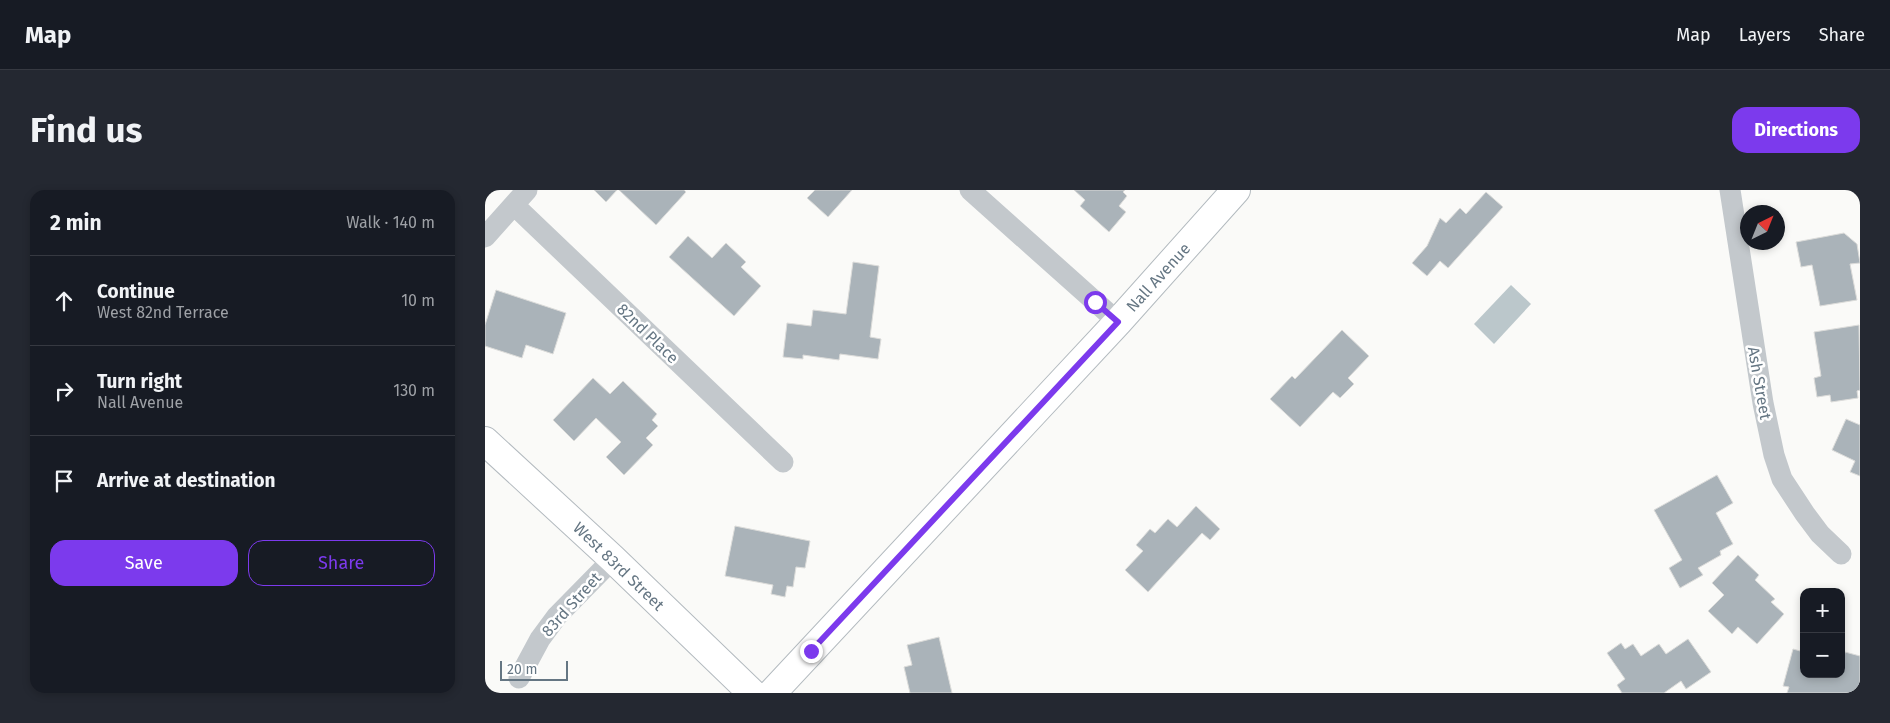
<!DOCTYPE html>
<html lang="en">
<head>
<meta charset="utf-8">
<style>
	body { margin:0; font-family:"Fira Sans",sans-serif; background:#242831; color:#f1f3f6 }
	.controls { position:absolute; right:15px; bottom:15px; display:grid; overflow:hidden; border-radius:10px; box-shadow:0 2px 8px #0003 }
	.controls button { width:45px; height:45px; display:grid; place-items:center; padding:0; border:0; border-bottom:1px solid #363941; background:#171b24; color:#f1f3f6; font:25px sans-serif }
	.compass { position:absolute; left:1255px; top:15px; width:45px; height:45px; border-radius:50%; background:#171b24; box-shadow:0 2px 8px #0003; rotate:43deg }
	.scale { position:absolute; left:15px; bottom:12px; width:68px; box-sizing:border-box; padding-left:5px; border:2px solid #657683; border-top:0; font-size:14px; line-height:18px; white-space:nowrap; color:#657683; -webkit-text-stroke:4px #fff; paint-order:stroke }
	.stop { position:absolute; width:15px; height:15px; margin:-11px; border:4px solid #7c3aed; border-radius:50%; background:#fff }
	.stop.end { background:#7c3aed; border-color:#fff; box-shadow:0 1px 5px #0008 }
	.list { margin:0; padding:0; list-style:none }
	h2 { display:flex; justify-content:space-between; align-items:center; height:65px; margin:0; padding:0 20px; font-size:21px }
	h2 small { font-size:16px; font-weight:400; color:#9ea1a6 }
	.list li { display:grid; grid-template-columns:32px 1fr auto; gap:15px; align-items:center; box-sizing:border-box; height:90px; padding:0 20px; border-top:1px solid #363941 }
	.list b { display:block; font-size:19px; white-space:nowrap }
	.list p { margin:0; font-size:16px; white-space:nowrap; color:#9ea1a6 }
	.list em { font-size:16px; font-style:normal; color:#9ea1a6 }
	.actions { display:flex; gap:10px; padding:15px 20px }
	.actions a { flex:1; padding:11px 0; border:1px solid #7c3aed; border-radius:15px; text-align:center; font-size:18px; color:#7c3aed }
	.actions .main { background:#7c3aed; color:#fff }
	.icon { flex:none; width:28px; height:28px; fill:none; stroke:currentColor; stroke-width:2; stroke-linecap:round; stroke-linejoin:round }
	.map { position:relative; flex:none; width:1375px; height:503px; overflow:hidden; border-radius:15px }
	header { display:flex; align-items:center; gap:30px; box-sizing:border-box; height:70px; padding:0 25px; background:#171b24; border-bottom:1px solid #363941 }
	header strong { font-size:24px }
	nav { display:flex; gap:28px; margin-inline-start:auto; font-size:18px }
	.intro { display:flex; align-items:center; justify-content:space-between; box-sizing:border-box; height:120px; padding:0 30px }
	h1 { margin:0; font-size:35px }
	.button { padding:12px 22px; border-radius:15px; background:#7c3aed; color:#fff; font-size:18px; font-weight:700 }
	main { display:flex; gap:30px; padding:0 30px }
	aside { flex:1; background:#171b24; border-radius:15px; box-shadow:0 2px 8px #0003 }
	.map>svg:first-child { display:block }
	.water { fill:#bbc7cb }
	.building { fill:#aab3b9; stroke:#dcdcda }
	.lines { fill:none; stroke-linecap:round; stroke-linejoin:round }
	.secondary-casing { stroke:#b3babf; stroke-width:30 }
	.street { stroke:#c3c8cc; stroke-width:21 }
	.secondary { stroke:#fff; stroke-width:28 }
	.route { stroke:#7c3aed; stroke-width:6 }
	.labels { text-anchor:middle; stroke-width:5; stroke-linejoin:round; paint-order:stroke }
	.street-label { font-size:16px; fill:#657683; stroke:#fff }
</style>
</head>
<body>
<header>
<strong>Map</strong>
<nav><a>Map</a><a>Layers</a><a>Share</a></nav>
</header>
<div class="intro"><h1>Find us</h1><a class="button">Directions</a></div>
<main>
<aside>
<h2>2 min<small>Walk · 140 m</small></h2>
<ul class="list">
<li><svg class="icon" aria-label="ahead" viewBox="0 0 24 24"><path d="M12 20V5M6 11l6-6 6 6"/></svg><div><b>Continue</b><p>West 82nd Terrace</p></div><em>10 m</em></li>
<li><svg class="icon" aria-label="right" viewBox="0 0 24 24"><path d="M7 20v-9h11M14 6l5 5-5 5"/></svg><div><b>Turn right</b><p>Nall Avenue</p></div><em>130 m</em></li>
<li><svg class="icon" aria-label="arrive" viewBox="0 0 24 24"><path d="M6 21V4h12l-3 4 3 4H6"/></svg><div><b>Arrive at destination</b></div></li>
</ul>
<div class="actions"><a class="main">Save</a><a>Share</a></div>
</aside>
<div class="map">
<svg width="1375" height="503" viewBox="0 0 1375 503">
	<rect width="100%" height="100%" fill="#fafaf8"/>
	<path class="water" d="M1026 95 1046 114 1009 154 989 134Z"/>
	<path class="building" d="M109 0H132L121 12Z
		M134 0H199L201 2 171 35Z
		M330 0H367L343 27 322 8Z
		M589 0H640L638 2 642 6 634 16 641 22 624 42 595 16 600 10Z
		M1001 2 1018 17 963 78 955 71 942 86 927 73 942 56 955 28 961 33 975 18 981 24Z
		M1359 43 1372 54 1375 73 1365 74 1372 110 1335 116 1327 75 1316 77 1311 52Z
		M203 46 227 68 241 53 261 72 256 77 276 96 249 126 184 67Z
		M368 72 394 76 385 147 396 149 393 169 355 164 354 170 318 165V169L298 167 302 133 326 136 328 120 361 124Z
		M11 100 81 123 68 164 41 155 37 168 0 156V135Z
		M1374 135 1375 200 1372 201 1373 208 1346 212 1345 205 1332 207 1329 188 1336 186 1329 142Z
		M857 140 884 166 863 188 869 194 855 208 848 202 815 237 785 209 807 186 810 189Z
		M108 188 125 204 138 191 172 224 167 230 173 236 161 248 168 255 139 285 121 267 136 252 111 228 89 251 68 230Z
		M1361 229 1375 235V286L1365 282 1370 271 1347 260Z
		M1232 285 1248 313 1231 323 1248 354 1235 361 1236 365 1213 378 1218 385 1195 398 1184 378 1197 370 1169 320Z
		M711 316 735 339 725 350 717 343 663 402 640 380 658 361 651 355 665 339 670 343 683 329 692 337Z
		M250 336 325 351 320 378 311 377 308 397 302 396 300 407 286 404 288 395 240 386Z
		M1253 365 1274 385 1270 390 1290 409 1286 412 1299 424 1272 454 1253 437 1247 444 1223 421 1239 405 1227 393Z
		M454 447 467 503H425L419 477 427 475 422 455Z
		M1203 449 1226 482 1201 499 1196 491 1179 503H1137L1132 495 1140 489 1122 463 1136 453 1140 459 1148 454 1156 466 1174 454 1181 464Z
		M1308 459 1319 462V484H1356L1360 462 1375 466V503H1302L1304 497 1298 496Z"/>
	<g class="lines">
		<defs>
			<path id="secondary" d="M0 251 128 369 267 503
				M287 503 633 132 751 0"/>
		</defs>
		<use href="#secondary" class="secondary-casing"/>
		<path class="street" d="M485 0 633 132
			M1245 0 1278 213 1289 265 1297 289 1320 324 1335 344 1356 364
			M29 15 298 272
			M0 47 42 0
			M34 488 55 449 72 426 128 369"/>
		<use href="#secondary" class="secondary"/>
	</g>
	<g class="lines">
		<path class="route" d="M326 461 633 132 610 112"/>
	</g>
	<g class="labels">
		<g class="street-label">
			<text transform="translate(673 87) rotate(-48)" y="6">Nall Avenue</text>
			<text transform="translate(163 143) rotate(44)" y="6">82nd Place</text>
			<text transform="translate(1275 193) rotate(80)" y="6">Ash Street</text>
			<text transform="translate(134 376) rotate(44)" y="6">West 83rd Street</text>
			<text transform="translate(86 414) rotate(-48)" y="6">83rd Street</text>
		</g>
	</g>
</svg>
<div class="controls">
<button>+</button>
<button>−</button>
</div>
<svg class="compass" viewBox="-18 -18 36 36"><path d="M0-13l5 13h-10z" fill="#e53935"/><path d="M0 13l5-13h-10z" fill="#9ea1a6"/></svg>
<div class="scale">20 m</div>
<div class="stop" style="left:610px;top:112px"></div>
<div class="stop end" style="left:326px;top:461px"></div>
</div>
</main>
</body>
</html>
